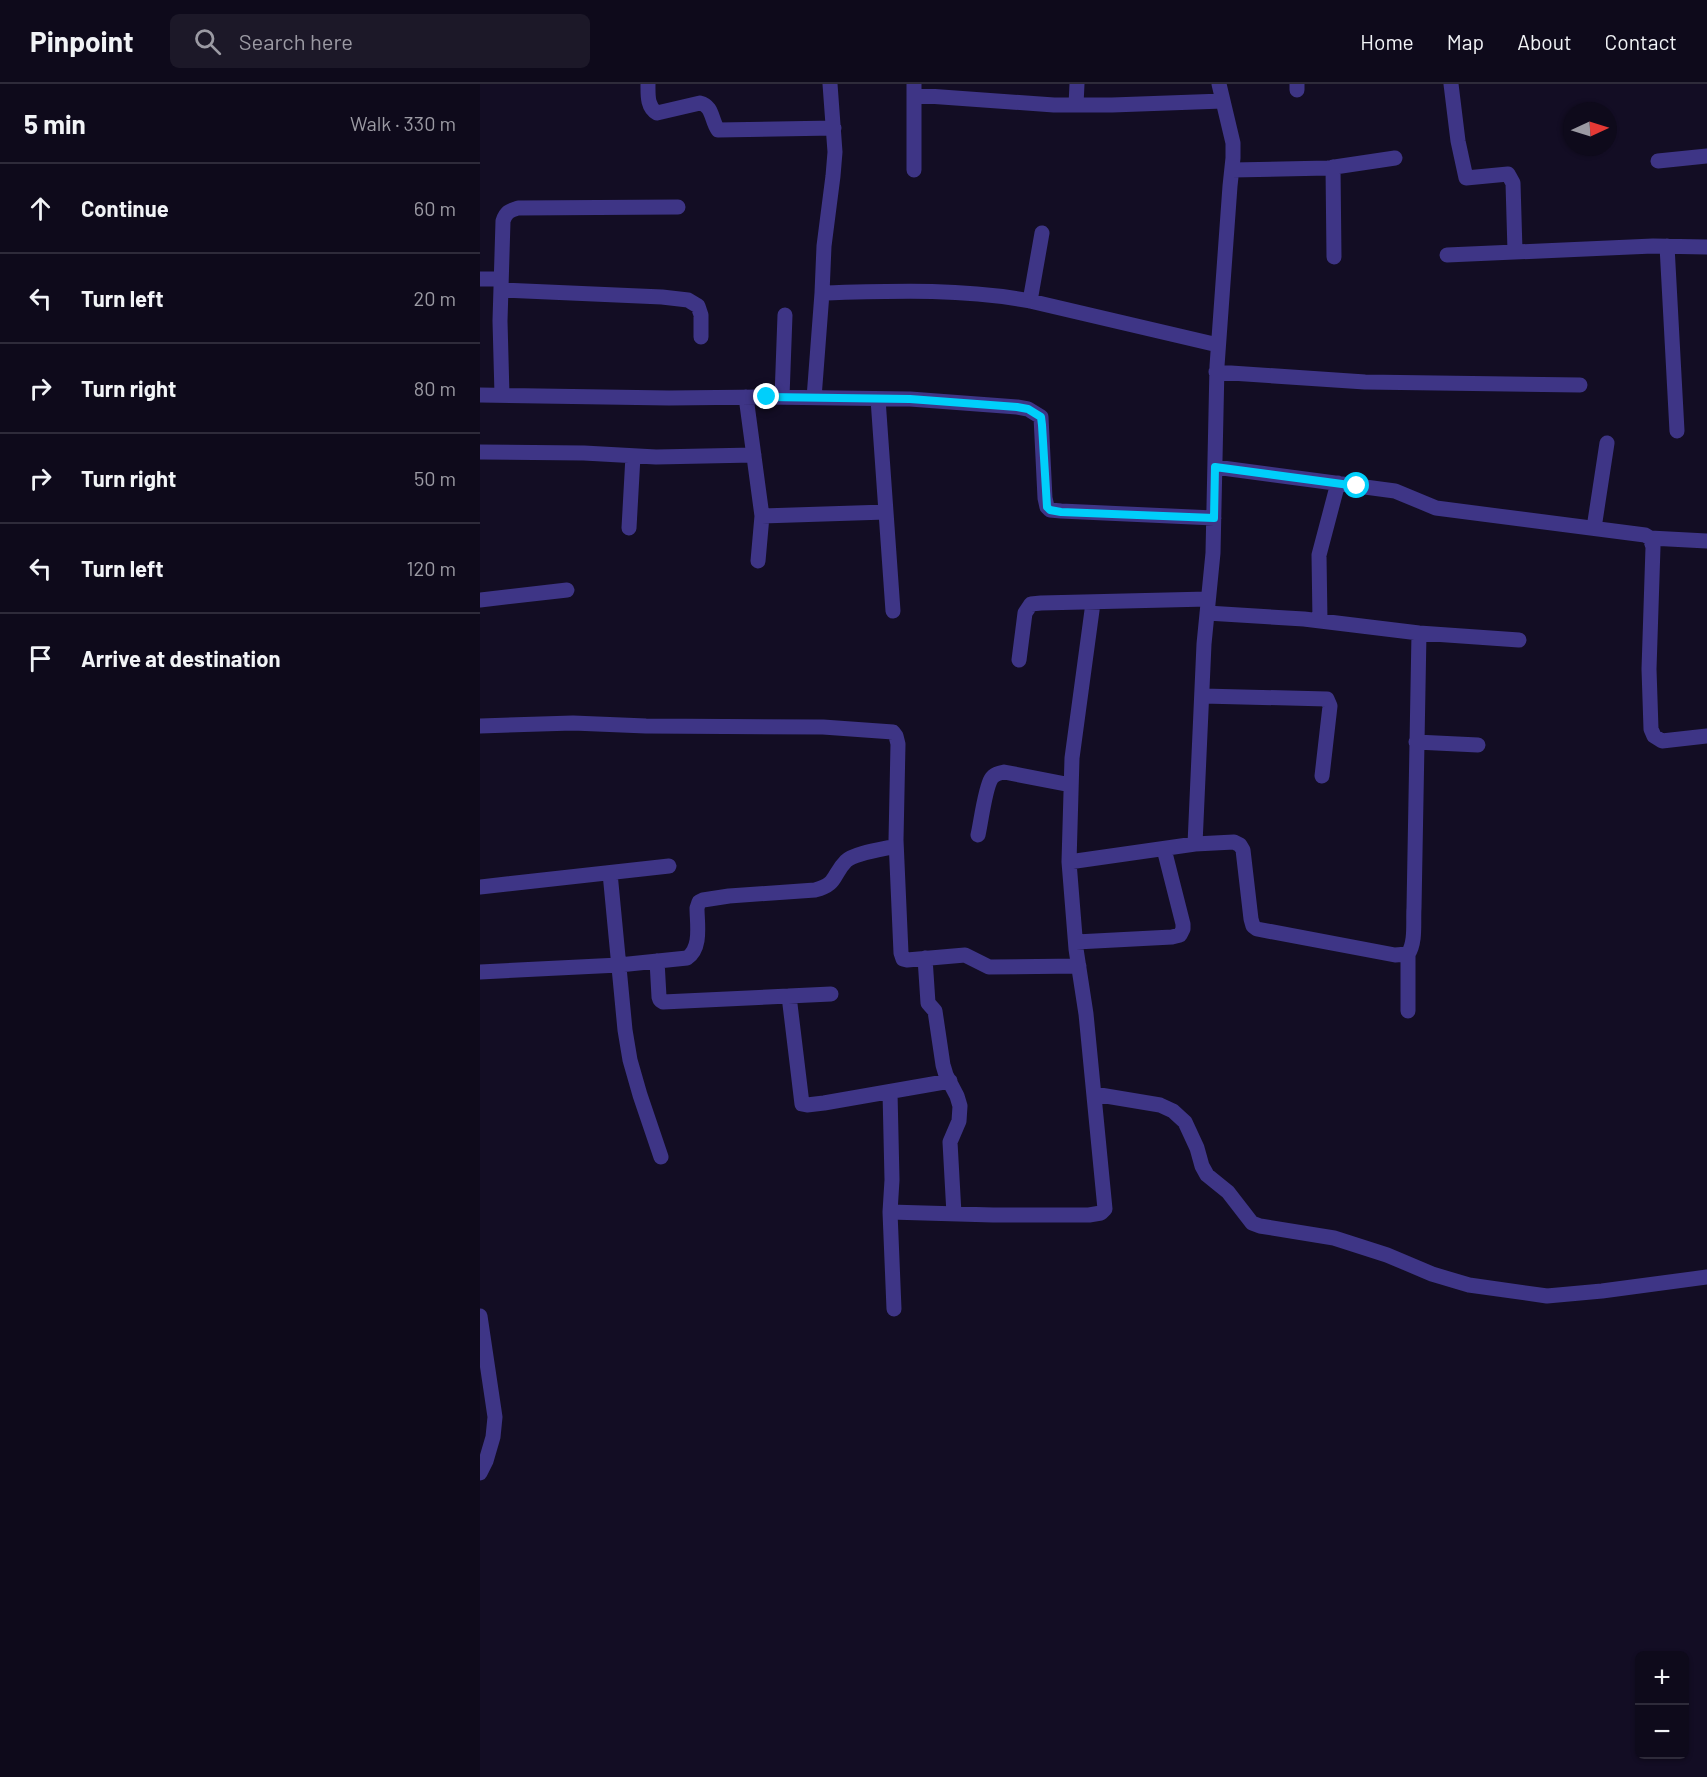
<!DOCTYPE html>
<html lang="en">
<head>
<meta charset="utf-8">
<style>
	body { margin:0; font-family:Barlow,sans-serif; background:#1c1828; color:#f1f3f6 }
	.controls { position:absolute; right:18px; bottom:18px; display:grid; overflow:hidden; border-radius:9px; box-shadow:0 2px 4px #0004 }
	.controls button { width:54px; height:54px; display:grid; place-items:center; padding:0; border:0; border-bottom:2px solid #2e2b3a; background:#0e0a1b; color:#f1f3f6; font:30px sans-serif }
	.compass { position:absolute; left:1083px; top:18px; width:54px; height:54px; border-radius:50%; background:#0e0a1b; box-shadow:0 2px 4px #0004; rotate:86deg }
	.stop { position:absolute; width:18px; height:18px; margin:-14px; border:4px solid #00cffb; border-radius:50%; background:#fff }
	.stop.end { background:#00cffb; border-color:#fff; box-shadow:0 2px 6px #0008 }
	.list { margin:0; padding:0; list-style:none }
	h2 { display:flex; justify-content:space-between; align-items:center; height:78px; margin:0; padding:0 24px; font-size:26px }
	h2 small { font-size:20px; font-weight:400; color:#9b9aa3 }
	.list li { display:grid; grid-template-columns:39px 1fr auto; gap:18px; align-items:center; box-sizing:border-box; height:90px; padding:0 24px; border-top:2px solid #2e2b3a }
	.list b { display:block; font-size:22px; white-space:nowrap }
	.list em { font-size:20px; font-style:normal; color:#9b9aa3 }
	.icon { flex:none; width:33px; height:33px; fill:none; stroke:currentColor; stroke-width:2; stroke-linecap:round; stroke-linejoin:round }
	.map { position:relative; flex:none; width:1227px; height:1693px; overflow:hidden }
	header { display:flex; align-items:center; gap:36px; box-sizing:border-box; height:84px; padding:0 30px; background:#0e0a1b; border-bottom:2px solid #2e2b3a }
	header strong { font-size:28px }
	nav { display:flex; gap:33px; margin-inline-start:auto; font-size:21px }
	.search { width:420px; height:54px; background:#1c1828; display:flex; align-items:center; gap:15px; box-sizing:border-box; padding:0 21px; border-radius:9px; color:#9b9aa3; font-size:22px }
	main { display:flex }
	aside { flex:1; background:#0e0a1b }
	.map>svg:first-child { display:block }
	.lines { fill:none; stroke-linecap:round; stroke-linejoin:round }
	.minor { stroke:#3e3586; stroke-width:15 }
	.route { stroke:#00cffb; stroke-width:8 }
</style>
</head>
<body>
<header>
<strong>Pinpoint</strong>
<div class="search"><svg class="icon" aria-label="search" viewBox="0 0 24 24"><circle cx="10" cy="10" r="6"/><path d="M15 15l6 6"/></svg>Search here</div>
<nav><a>Home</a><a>Map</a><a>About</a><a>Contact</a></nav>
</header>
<main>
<aside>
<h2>5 min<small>Walk · 330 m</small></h2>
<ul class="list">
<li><svg class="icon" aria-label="ahead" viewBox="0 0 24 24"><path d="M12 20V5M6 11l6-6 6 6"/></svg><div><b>Continue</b></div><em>60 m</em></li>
<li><svg class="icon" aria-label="left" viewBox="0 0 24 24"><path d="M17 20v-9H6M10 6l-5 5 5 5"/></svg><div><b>Turn left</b></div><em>20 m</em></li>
<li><svg class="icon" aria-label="right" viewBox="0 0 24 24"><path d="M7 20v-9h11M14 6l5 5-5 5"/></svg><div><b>Turn right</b></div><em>80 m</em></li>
<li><svg class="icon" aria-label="right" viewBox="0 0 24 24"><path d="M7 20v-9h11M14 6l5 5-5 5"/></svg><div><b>Turn right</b></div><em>50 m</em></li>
<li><svg class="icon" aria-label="left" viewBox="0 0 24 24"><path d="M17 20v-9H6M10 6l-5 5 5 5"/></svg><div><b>Turn left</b></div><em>120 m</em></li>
<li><svg class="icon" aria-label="arrive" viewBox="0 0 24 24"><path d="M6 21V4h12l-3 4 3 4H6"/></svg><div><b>Arrive at destination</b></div></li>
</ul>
</aside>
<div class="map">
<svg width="1227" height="1693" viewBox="0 0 1227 1693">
	<rect width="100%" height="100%" fill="#130d24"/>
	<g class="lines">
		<path class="minor" d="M168 0C168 11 167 23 177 29L220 19C233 22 231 36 238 46L354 44
			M817 0V6
			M971 0 978 57 986 94 1028 90 1033 99 1035 167
			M434 11 574 21H632L743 17
			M596 21 597 0
			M1178 77 1227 72
			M853 83 854 173
			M434 86V0
			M752 86 848 84 915 74
			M1187 162 1197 347
			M967 171 1173 162 1227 163
			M0 195H21
			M21 206 182 213 208 216 218 222 221 231V253
			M342 209C411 207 482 204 550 217L738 261
			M550 217 562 149
			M736 288 885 298 1100 301
			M0 311 189 314 287 313 430 315 537 323 548 325 561 333 565 414 567 423 570 426 581 427 734 434
			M22 311 20 237 23 137C26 128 29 127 38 124L198 123
			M266 313 282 432 278 477
			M302 313 305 231
			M334 314 342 209 344 162 353 92 355 68 350 0
			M398 315 413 527
			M0 368 104 369 176 373 274 371
			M735 383 915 407 956 424 1165 451 1170 454 1173 463 1169 585 1171 645 1174 652 1182 657 1227 652
			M282 432 406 428
			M149 444 153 372
			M1114 444 1127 359
			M1170 454 1227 457
			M0 516 87 506
			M727 529 824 535 939 549 1039 556
			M840 537 839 471 858 399
			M539 576 545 529 551 520 561 519 728 515
			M723 612 847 615 850 622 842 692
			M0 642 93 639 166 642 343 643 413 648 416 652 418 660 416 756 421 869 423 875 427 876 485 871 509 883 599 882
			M936 658 998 661
			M498 751C501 738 505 705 511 695 514 690 519 689 524 688L591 701
			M715 760 724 560 733 469 737 282 750 102 753 74V59L739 0
			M589 778 715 760 754 758 760 761 763 766 771 835 773 842 777 845 915 871 928 870C936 858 933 838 934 824L939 549
			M130 789 145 946 150 976 160 1011 181 1073
			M0 803 189 782
			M596 858 692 853 700 851 703 845V840L684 765
			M445 874 448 919 455 927 463 981 466 991 477 1012 480 1022 479 1037 470 1058 474 1130
			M177 877 179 913 180 916 183 918 351 910
			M0 888 139 881 207 874C222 864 217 840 217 824L219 818 223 816 249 812 335 806C358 800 352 791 366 777 374 769 404 765 416 762
			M309 912 322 1020 327 1021 344 1019 470 997
			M928 927V870
			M410 1008 412 1096 410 1128 414 1225
			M614 1010 680 1021 693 1027 705 1038 717 1064 722 1082 727 1091 748 1108 772 1139 780 1142 854 1154 907 1171 952 1190 989 1201 1067 1212 1122 1207 1227 1193
			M410 1128 513 1131H609L621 1129 625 1125 606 930 596 865 589 778 592 674 613 519
			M0 1232 15 1333 13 1353 6 1377 0 1389"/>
	</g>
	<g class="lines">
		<path class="route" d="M287 313 430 315 537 323 548 325 561 333 562 341 567 423 570 426 581 428 734 434 735 383 877 402"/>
	</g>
</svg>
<div class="controls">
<button>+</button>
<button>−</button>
</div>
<svg class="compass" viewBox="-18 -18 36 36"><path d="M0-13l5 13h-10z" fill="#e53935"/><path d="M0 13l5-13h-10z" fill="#9b9aa3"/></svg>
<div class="stop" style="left:877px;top:402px"></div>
<div class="stop end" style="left:287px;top:313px"></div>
</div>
</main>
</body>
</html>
